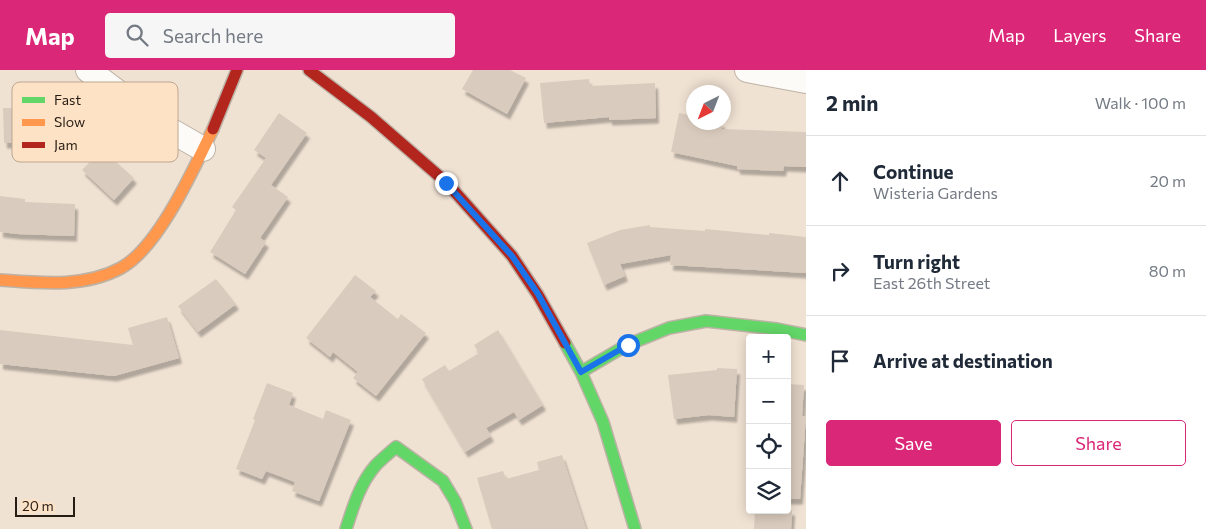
<!DOCTYPE html>
<html lang="en">
<head>
<meta charset="utf-8">
<style>
	body { margin:0; font-family:Commissioner,sans-serif; background:#f6f6f7; color:#1f2937 }
	.controls { position:absolute; right:15px; bottom:15px; display:grid; overflow:hidden; border-radius:5px; box-shadow:0 2px 12px #0003 }
	.controls button { width:45px; height:45px; display:grid; place-items:center; padding:0; border:0; border-bottom:1px solid #e0e1e3; background:#fff; color:#1f2937; font:25px sans-serif }
	.compass { position:absolute; left:686px; top:15px; width:45px; height:45px; border-radius:50%; background:#fff; box-shadow:0 2px 12px #0003; rotate:222deg }
	.scale { position:absolute; left:15px; bottom:12px; width:60px; box-sizing:border-box; padding-left:5px; border:2px solid #271d13; border-top:0; font-size:14px; line-height:18px; white-space:nowrap; color:#271d13; -webkit-text-stroke:4px #fde2c6; paint-order:stroke }
	.stop { position:absolute; width:15px; height:15px; margin:-11px; border:4px solid #1a73e8; border-radius:50%; background:#fff }
	.stop.end { background:#1a73e8; border-color:#fff; box-shadow:0 1px 5px #0008 }
	.list { margin:0; padding:0; list-style:none }
	h2 { display:flex; justify-content:space-between; align-items:center; height:65px; margin:0; padding:0 20px; font-size:21px }
	h2 small { font-size:16px; font-weight:400; color:#747a83 }
	.list li { display:grid; grid-template-columns:32px 1fr auto; gap:15px; align-items:center; box-sizing:border-box; height:90px; padding:0 20px; border-top:1px solid #e0e1e3 }
	.list b { display:block; font-size:19px; white-space:nowrap }
	.list p { margin:0; font-size:16px; white-space:nowrap; color:#747a83 }
	.list em { font-size:16px; font-style:normal; color:#747a83 }
	.actions { display:flex; gap:10px; padding:15px 20px }
	.actions a { flex:1; padding:11px 0; border:1px solid #db2777; border-radius:5px; text-align:center; font-size:18px; color:#db2777 }
	.actions .main { background:#db2777; color:#fff }
	.icon { flex:none; width:28px; height:28px; fill:none; stroke:currentColor; stroke-width:2; stroke-linecap:round; stroke-linejoin:round }
	.map { position:relative; flex:none; width:806px; height:459px; overflow:hidden }
	header { display:flex; align-items:center; gap:30px; box-sizing:border-box; height:70px; padding:0 25px; background:#db2777; color:#fff }
	header strong { font-size:24px }
	nav { display:flex; gap:28px; margin-inline-start:auto; font-size:18px }
	.search { width:350px; height:45px; background:#f6f6f7; display:flex; align-items:center; gap:12px; box-sizing:border-box; padding:0 18px; border-radius:5px; color:#747a83; font-size:19px }
	main { display:flex }
	aside { flex:1; background:#fff }
	.map>svg:first-child { display:block }
	.building { fill:#d9cbbd; filter:url(#shadow) }
	.lines { fill:none; stroke-linecap:round; stroke-linejoin:round }
	.street-casing { stroke:#bdb2a6; stroke-width:26 }
	.fast-casing { stroke:#bdb2a6; stroke-width:14 }
	.slow-casing { stroke:#bdb2a6; stroke-width:14 }
	.jam-casing { stroke:#bdb2a6; stroke-width:14 }
	.street { stroke:#fdfbf8; stroke-width:24 }
	.fast { stroke:#63d668; stroke-width:11 }
	.slow { stroke:#ff974d; stroke-width:11 }
	.jam { stroke:#b3261e; stroke-width:11 }
	.route { stroke:#1a73e8; stroke-width:6 }
	.key { fill:#fde2c6; stroke:#bda790; stroke-width:1 }
	.key-label { font-size:14px; fill:#271d13 }
</style>
</head>
<body>
<header>
<strong>Map</strong>
<div class="search"><svg class="icon" aria-label="search" viewBox="0 0 24 24"><circle cx="10" cy="10" r="6"/><path d="M15 15l6 6"/></svg>Search here</div>
<nav><a>Map</a><a>Layers</a><a>Share</a></nav>
</header>
<main>
<div class="map">
<svg width="806" height="459" viewBox="0 0 806 459">
	<defs>
		<filter id="shadow"><feDropShadow dx="3" dy="5.5" stdDeviation="1" flood-color="#0004"/></filter>
	</defs>
	<rect width="100%" height="100%" fill="#f0e2d3"/>
	<path class="building" d="M473 0H510L526 8 507 44 462 19Z
		M589 9 590 16 655 13 656 48 609 50V47L544 53 540 13Z
		M3 38H43L44 72 4 73Z
		M279 43 307 63 271 115 288 127 260 168 266 172 245 204 210 182 236 140 232 137 266 88 254 80Z
		M679 43 694 46V52H722L721 59 806 62V97L784 96 783 101 737 99V96L671 82Z
		M102 79 134 108 114 130 82 100Z
		M0 126 25 129V132L75 134 74 166 18 164 0 162Z
		M650 155V157L705 161V159L769 165V163L806 167V203L670 195 671 185 620 194 625 206 604 215 587 173 620 160Z
		M355 205 376 221 370 227 398 249 401 244 426 263 376 326 353 308 358 302 333 282 330 287 306 268Z
		M216 209 236 234 198 262 178 236Z
		M167 247 179 288 114 306 0 294V260L133 275 128 258Z
		M498 260 543 335 519 350 514 342 486 358 491 366 465 382 422 309 445 295 449 301 479 283 474 275Z
		M717 298 737 299 734 347 709 345 674 349 668 305 717 300Z
		M267 313 293 323 289 335 323 349 326 340 351 350 319 431 292 421 295 412 266 401 262 409 236 399 255 350 253 349Z
		M787 314 804 315 802 346H806L800 429H787Z
		M562 385 586 459H492L477 408 503 401 506 409 539 400 537 392Z
		M755 440H792L791 459H754Z"/>
	<g class="lines">
		<defs>
			<path id="street" d="M88 0 163 56 203 79
				M747 0 806 11"/>
			<path id="fast" d="M565 273 581 302 603 352 635 459
				M581 302 627 275 669 258 706 251 777 259 806 265
				M346 459C353 437 360 413 376 395 382 389 389 383 396 377L443 411 455 431 466 459"/>
			<path id="slow" d="M0 210C40 213 84 218 121 198 159 177 194 98 213 59"/>
			<path id="jam" d="M309 0 371 47 447 113 512 186 538 225 565 273
				M213 59 237 0"/>
		</defs>
		<use href="#street" class="street-casing"/>
		<use href="#fast" class="fast-casing"/>
		<use href="#slow" class="slow-casing"/>
		<use href="#jam" class="jam-casing"/>
		<use href="#street" class="street"/>
		<use href="#fast" class="fast"/>
		<use href="#slow" class="slow"/>
		<use href="#jam" class="jam"/>
	</g>
	<g class="lines">
		<path class="route" d="M446 113 512 186 538 224 581 302 628 275"/>
	</g>
	<rect x="12" y="12" width="166" height="80" rx="8" class="key"/>
	<rect x="22" y="27" width="23" height="6" fill="#63d668"/>
	<rect x="22" y="49" width="23" height="7" fill="#ff974d"/>
	<rect x="22" y="72" width="23" height="6" fill="#b3261e"/>
	<g class="key-label">
		<text x="54" y="35">Fast</text>
		<text x="54" y="57">Slow</text>
		<text x="54" y="80">Jam</text>
	</g>
</svg>
<div class="controls">
<button>+</button>
<button>−</button>
<button><svg class="icon" aria-label="locate" viewBox="0 0 24 24"><circle cx="12" cy="12" r="6"/><path d="M12 2v4M12 18v4M2 12h4M18 12h4"/></svg></button>
<button><svg class="icon" aria-label="layers" viewBox="0 0 24 24"><path d="M12 4l9 5-9 5-9-5zM3 14l9 5 9-5"/></svg></button>
</div>
<svg class="compass" viewBox="-18 -18 36 36"><path d="M0-13l5 13h-10z" fill="#e53935"/><path d="M0 13l5-13h-10z" fill="#747a83"/></svg>
<div class="scale">20 m</div>
<div class="stop" style="left:628px;top:275px"></div>
<div class="stop end" style="left:446px;top:113px"></div>
</div>
<aside>
<h2>2 min<small>Walk · 100 m</small></h2>
<ul class="list">
<li><svg class="icon" aria-label="ahead" viewBox="0 0 24 24"><path d="M12 20V5M6 11l6-6 6 6"/></svg><div><b>Continue</b><p>Wisteria Gardens</p></div><em>20 m</em></li>
<li><svg class="icon" aria-label="right" viewBox="0 0 24 24"><path d="M7 20v-9h11M14 6l5 5-5 5"/></svg><div><b>Turn right</b><p>East 26th Street</p></div><em>80 m</em></li>
<li><svg class="icon" aria-label="arrive" viewBox="0 0 24 24"><path d="M6 21V4h12l-3 4 3 4H6"/></svg><div><b>Arrive at destination</b></div></li>
</ul>
<div class="actions"><a class="main">Save</a><a>Share</a></div>
</aside>
</main>
</body>
</html>
